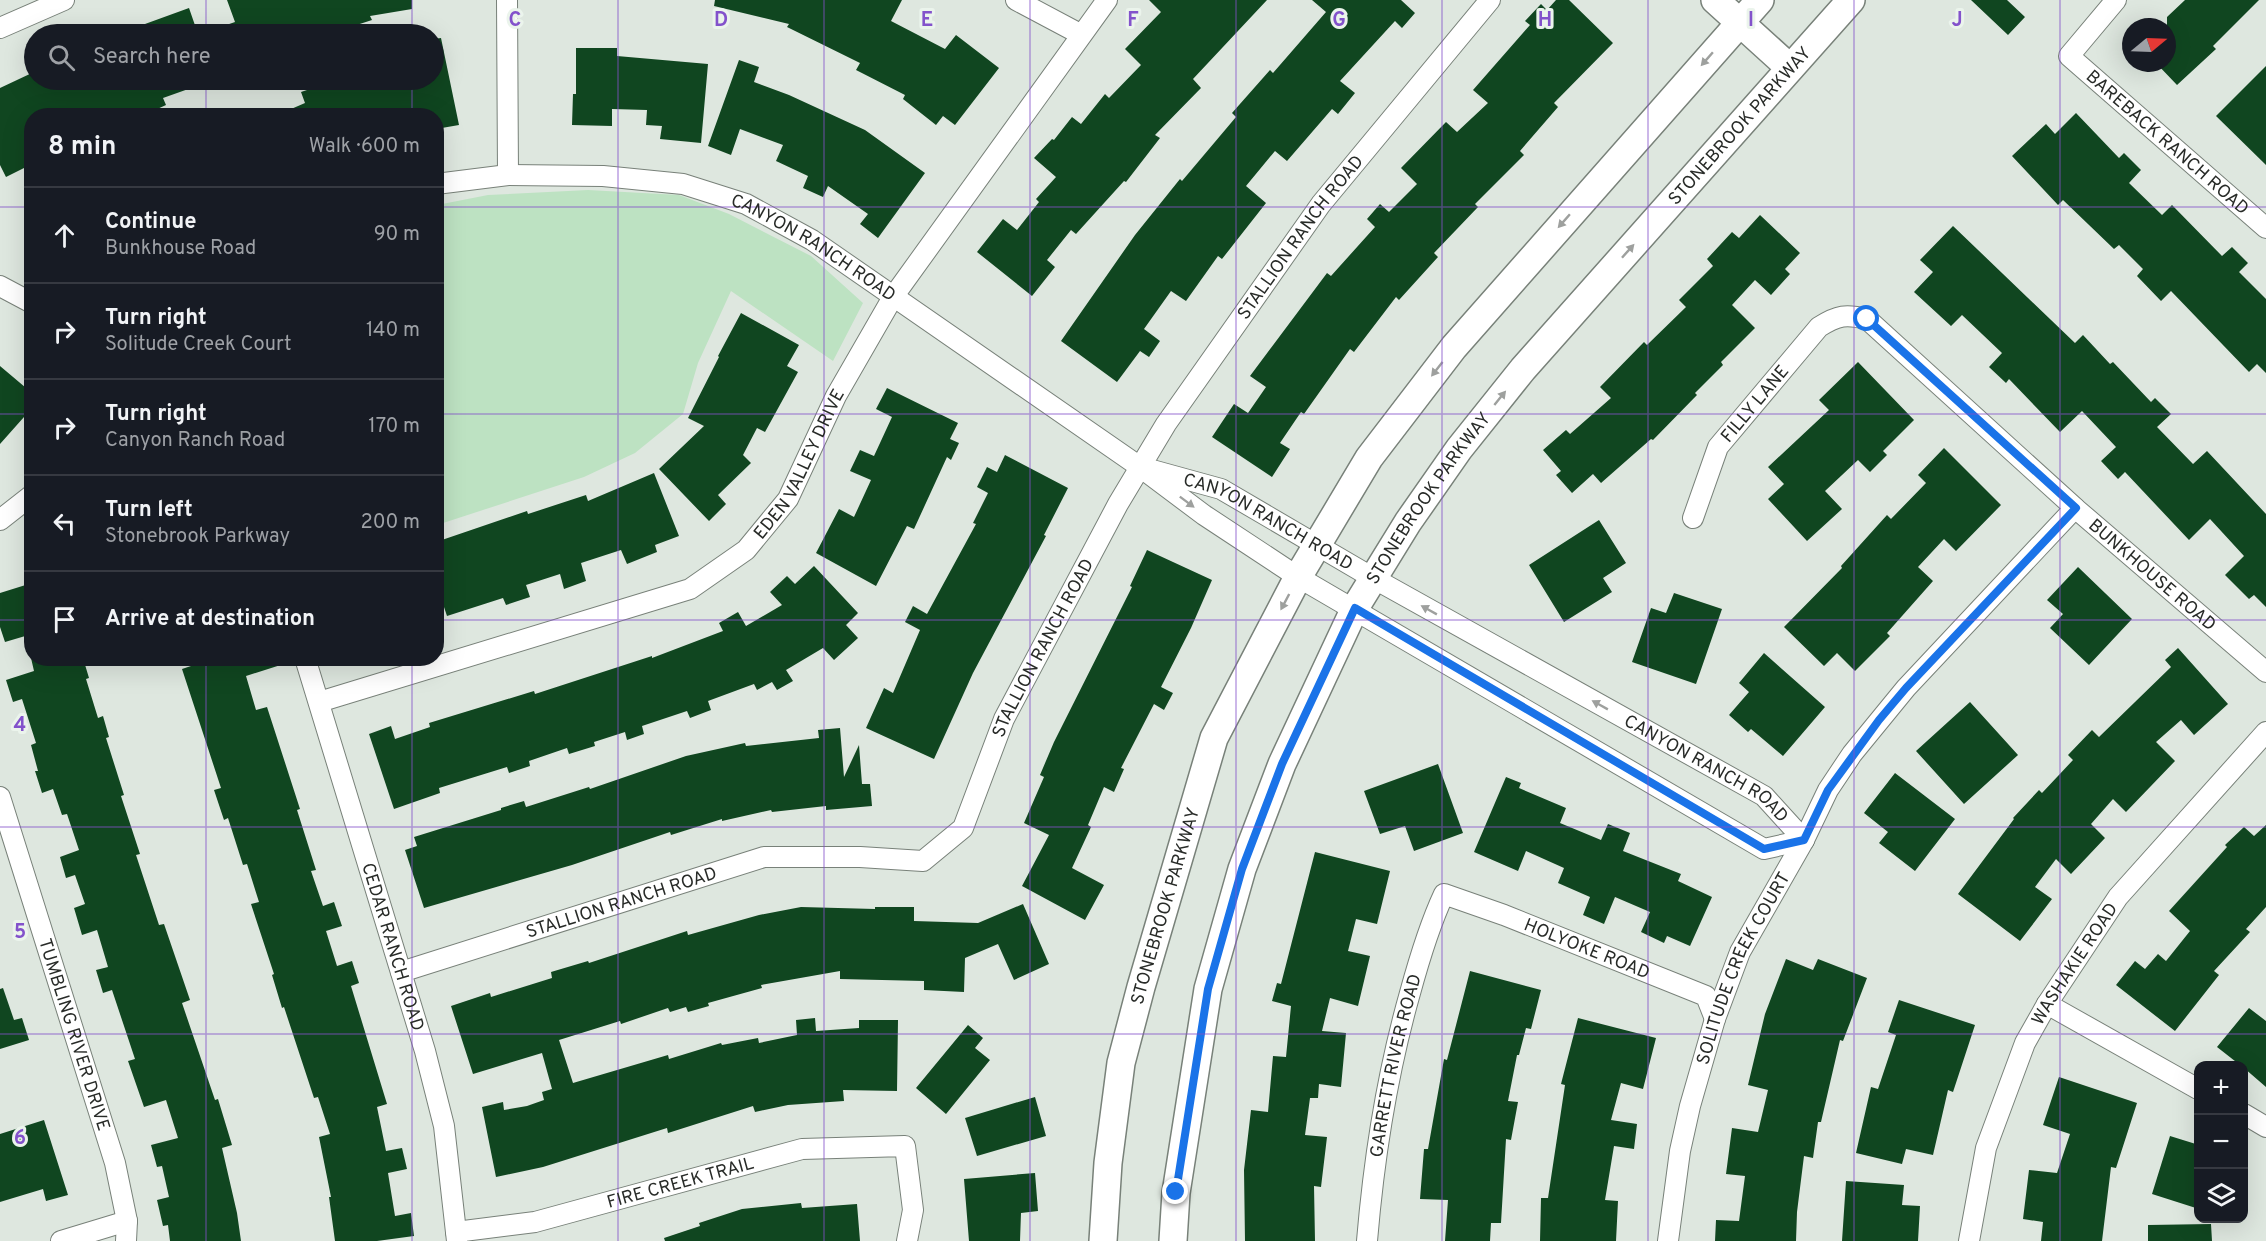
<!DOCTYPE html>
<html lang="en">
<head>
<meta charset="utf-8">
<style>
	body { margin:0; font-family:Overpass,sans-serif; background:#20242c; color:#f1f3f6 }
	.controls { position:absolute; right:18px; bottom:18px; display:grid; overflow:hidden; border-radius:12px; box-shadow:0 6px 24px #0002 }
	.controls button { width:54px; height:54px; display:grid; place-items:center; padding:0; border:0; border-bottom:2px solid #363941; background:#171b24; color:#f1f3f6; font:30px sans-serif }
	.compass { position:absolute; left:2122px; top:18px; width:54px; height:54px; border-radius:50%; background:#171b24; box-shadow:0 6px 24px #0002; rotate:71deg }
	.stop { position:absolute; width:18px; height:18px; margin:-14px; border:4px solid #1a73e8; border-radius:50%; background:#fff }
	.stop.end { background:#1a73e8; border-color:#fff; box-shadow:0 2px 6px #0008 }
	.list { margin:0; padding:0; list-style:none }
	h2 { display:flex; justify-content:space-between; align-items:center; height:78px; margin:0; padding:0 24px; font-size:26px }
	h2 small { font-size:20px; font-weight:400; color:#9ea1a6 }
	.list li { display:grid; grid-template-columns:39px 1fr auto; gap:18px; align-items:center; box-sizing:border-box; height:96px; padding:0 24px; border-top:2px solid #363941 }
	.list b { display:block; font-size:22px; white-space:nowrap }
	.list p { margin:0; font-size:20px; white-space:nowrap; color:#9ea1a6 }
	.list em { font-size:20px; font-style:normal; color:#9ea1a6 }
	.icon { flex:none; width:33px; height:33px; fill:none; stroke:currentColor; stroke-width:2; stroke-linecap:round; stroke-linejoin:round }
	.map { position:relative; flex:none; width:2266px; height:1241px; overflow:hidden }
	.search { position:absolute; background:#171b24; box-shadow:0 6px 24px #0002; left:24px; top:24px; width:420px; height:66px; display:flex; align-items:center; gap:15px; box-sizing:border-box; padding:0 21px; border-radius:33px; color:#9ea1a6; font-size:22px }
	.panel { position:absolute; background:#171b24; box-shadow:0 6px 24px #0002; left:24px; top:108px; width:420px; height:558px; border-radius:24px }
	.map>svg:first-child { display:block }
	.green { fill:#bde2c2 }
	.building { fill:#104620 }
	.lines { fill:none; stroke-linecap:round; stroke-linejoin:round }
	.minor-casing { stroke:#788179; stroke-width:22 }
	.secondary-casing { stroke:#788179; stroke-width:30 }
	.minor { stroke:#fff; stroke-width:20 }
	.secondary { stroke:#fff; stroke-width:27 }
	.oneway { fill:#9ea09e }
	.route { stroke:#1a73e8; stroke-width:8 }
	.grid { fill:none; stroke:#8352cb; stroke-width:1.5; stroke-opacity:0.55 }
	.labels { text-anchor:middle; stroke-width:6; stroke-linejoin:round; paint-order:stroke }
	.street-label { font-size:18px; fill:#282b28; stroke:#ebf4ec }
	.grid-label { font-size:20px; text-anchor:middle; font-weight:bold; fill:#8352cb; stroke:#ebf4ec; stroke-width:6; stroke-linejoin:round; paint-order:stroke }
</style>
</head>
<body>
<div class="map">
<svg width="2266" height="1241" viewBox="0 0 2266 1241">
	<rect width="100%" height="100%" fill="#dee7df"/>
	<path class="green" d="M588 190 679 195 729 214 811 256 863 303 833 361 731 291 698 363 683 414 635 453 584 477 437 525V205L488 195Z"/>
	<path class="building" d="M227 0H412V9L370 16 372 20 329 34H206V32L235 22Z
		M715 0H902L891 21 945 49 956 35 999 68 955 125 943 116 936 125 903 99 905 95 856 70 860 63 787 27 789 24 714 6Z
		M1149 0H1267L1193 79 1201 88 1155 135 1160 138 1126 182 1124 181 1076 234 1071 230 1047 260 1055 267 1032 296 977 252 1003 219 1017 230 1039 202 1036 199 1056 177 1034 158 1052 139 1054 140 1072 117 1081 124 1105 94 1109 98 1141 65 1125 49 1161 12Z
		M1312 0H1401L1415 13 1402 28 1395 21 1340 81 1355 93 1338 114 1332 109 1287 161 1275 151 1246 186 1266 203 1222 259 1218 256 1186 301 1171 291 1144 329 1160 341 1149 357 1140 351 1117 382 1061 341 1135 235 1180 179 1182 181 1236 117 1232 113 1270 70 1273 73 1326 12Z
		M1556 0H1569L1613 43 1554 103 1558 107 1520 151 1524 155 1475 204 1478 207 1434 253 1438 257 1399 300 1396 297 1354 352 1350 349 1304 414 1301 412 1280 443 1290 449 1272 477 1212 437 1234 404 1248 413 1266 387 1250 376 1327 273 1331 276 1375 227 1367 219 1380 204 1389 212 1417 184 1401 168 1446 122 1457 132 1488 103 1473 90 1530 25 1525 21 1541 4 1547 10Z
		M1971 0H2007L2025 17 2008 35Z
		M2185 0H2259L2213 46 2216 49 2177 85 2156 63H2167V17Z
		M189 8 198 34H123V32Z
		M441 38 459 125 436 129V116H275L305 103 301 92 337 80H434V39Z
		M576 48H617V56L708 64 701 143 660 139 662 126 646 125 647 110 612 109V126L572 125 573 94H576Z
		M739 60 759 67 754 82 789 95 865 130 925 173 878 238 860 224 868 214 828 186 823 197 803 188 808 176 776 161 783 145 740 129 731 155 708 146Z
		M2266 66V165L2216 116Z
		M34 72V80H54L58 89 78 80H208V82L163 98 166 105 142 116H32V164L6 177 0 165V88Z
		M2076 113 2119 158 2124 153 2141 170 2129 183 2162 215 2172 205 2222 256 2232 247 2248 263 2239 272 2266 299V373L2257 364 2249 372 2171 291 2161 301 2137 276 2143 269 2119 245 2114 249 2063 200 2058 205 2012 156 2046 124 2055 134Z
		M1760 215 1800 253 1785 269 1790 274 1771 295 1755 280 1732 305 1755 328 1721 362 1723 365 1695 393 1697 395 1653 440 1651 439 1601 483 1593 474 1572 493 1556 475 1561 471 1543 450 1566 430 1570 434 1611 398 1600 387 1644 342 1647 345 1686 307 1679 300 1713 266 1707 259 1732 232 1739 238Z
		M1953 226 2075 343 2083 335 2110 364 2113 362 2151 402 2155 398 2171 414 2157 427 2193 464 2207 451 2266 514V607L2254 595 2249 599 2225 575 2244 556 2210 519 2189 540 2125 472 2118 479 2101 461 2116 447 2082 411 2060 432 2009 379 2006 383 1989 367 2002 353 1962 315 1951 326 1914 292 1933 272 1920 260Z
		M741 313 799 345 787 366 798 372 765 432 757 428 743 455 751 463 718 495 726 504 709 521 659 469 704 426 688 418 719 357 718 356Z
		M1858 362 1914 420 1883 451 1887 455 1870 472 1858 460 1825 491 1842 509 1807 541 1768 499 1784 484 1768 467 1829 410 1819 400Z
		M0 366 32 393V408L0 444Z
		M887 388 958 423 950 439 959 443 951 460 947 457 914 529 907 526 876 586 816 553 839 509 854 517 871 480 850 471 860 450 874 456 892 417 876 409Z
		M1944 448 2001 505 1956 551 1944 539 1918 567 1933 581 1887 633 1890 636 1855 671 1837 653 1824 666 1784 627 1842 568 1841 566 1887 515 1891 519 1926 483 1918 475Z
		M1005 455 1068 488 1044 535 1046 536 973 673 934 759 866 728 884 688 893 693 920 630 905 622 913 606 927 614 976 524 973 523 988 493 977 487 987 467 997 472Z
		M654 473 679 536 655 545 657 552 627 564 621 550 581 563 586 581 564 589 560 574 526 585 530 597 506 605 503 598 447 616 436 583V542L527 511 528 514 586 495 588 501Z
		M1599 520 1626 563 1603 578 1612 592 1564 622 1529 565Z
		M1147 550 1212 580 1191 628 1161 687 1173 693 1164 710 1154 704 1121 768 1124 769 1114 792 1104 787 1088 825 1091 827 1072 868 1104 885 1085 920 1022 886 1049 835 1024 823 1044 777 1040 775 1054 742 1132 587 1130 586Z
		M814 566 858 613 846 625 858 638 834 660 823 648 786 670 793 681 777 690 772 682 757 690 754 684 708 701 711 710 690 718 687 711 642 726 644 734 627 740 625 732 594 742 595 746 569 754 567 748 529 761 530 766 509 773 507 767 439 788 440 793 394 809 369 734 391 726 395 739 430 727 429 723 534 691 535 694 652 656V658L723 631 719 623 738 612 746 626 782 605 770 592 787 576 795 584Z
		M2078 567 2132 619 2089 665 2050 628 2063 614 2047 600Z
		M32 583V634L5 642 0 627V593Z
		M1674 593 1722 609 1696 684 1632 662 1651 608 1666 613Z
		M2178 648 2228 704 2194 735 2181 720 2156 742 2175 761 2126 812 2113 799 2091 824 2105 838 2071 874 2056 859 2035 887 2052 899 2020 941 1958 894 2014 819 2013 818 2039 790 2042 793 2073 760 2068 755 2092 730 2099 737 2171 667 2165 660Z
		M1764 653 1825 707 1783 756 1751 729 1748 732 1729 715 1749 692 1739 683Z
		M31 658H83L89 678 86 679 98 718 103 716 109 737 106 738 124 795 121 796 140 854 136 855 159 925 164 924 190 1000 182 1003 215 1100 218 1099 232 1145 222 1148 237 1213 241 1241H170L168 1225 163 1226 157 1200 169 1197 162 1166 157 1167 151 1145 178 1138 166 1100 144 1107 128 1061 135 1059 112 990 103 993 96 970 108 967 97 930 82 935 74 908 85 904 75 875 66 878 60 857 79 850 67 814 62 815 53 789 42 793 35 771H38L31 745 36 743 22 699 13 702 6 680 34 671Z
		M215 658H289L290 662 246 676 256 710 267 707 300 809 297 810 316 870 311 871 323 906 334 902 342 926 326 931 337 966 352 961 359 983 351 986 387 1104 377 1107 386 1151 402 1148 407 1169 388 1173 395 1216 411 1213 414 1236 377 1241H335L329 1197H331L319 1137 330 1134 318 1097 314 1098 284 1007 282 1008 272 975 274 974 251 904 259 902 247 864 243 865 228 818 224 820 214 790 221 788 182 669Z
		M1970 702 2018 755 1964 804 1916 751Z
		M840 728 844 777 859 745 862 784H870L872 806 826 810V806L772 812 771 810 722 821V819L671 835 670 832 572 865 424 908 405 850 417 846 414 837 501 810V808L524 801 526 807 589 787 590 789 686 756 745 743 746 746 819 738 818 730Z
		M1438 764 1463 833 1414 851 1405 826 1380 834 1364 791Z
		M1895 773 1955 819 1915 871 1879 843 1888 832 1864 813Z
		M1506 777 1521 783 1519 788 1566 808 1560 823 1601 840 1608 824 1630 833 1623 851 1681 874 1678 881 1712 897 1690 946 1667 936 1664 943 1641 932 1650 912 1615 897 1604 924 1583 915 1590 897 1558 883 1564 868 1526 851 1518 871 1474 852Z
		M2266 825V907L2246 929 2250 932 2214 971 2219 975 2175 1031 2116 985 2135 961 2145 969 2158 954 2166 961 2190 931 2169 911 2227 847 2225 845 2244 827 2254 836Z
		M1315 852 1390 871 1377 924 1356 919 1348 951 1370 956 1358 1006 1330 998 1322 1031 1346 1033 1341 1087 1319 1084 1318 1098H1310L1305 1135 1327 1137 1321 1187 1314 1186 1315 1241H1245L1244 1170 1251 1110 1268 1112 1273 1056 1286 1057 1291 1006 1272 1001 1277 983 1281 984Z
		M1023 904 1049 964 1014 980 998 944 965 958 964 992 924 990V981L840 979V971L761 985 762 988 708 1003 709 1006 688 1012 686 1007 670 1012 668 1008 621 1024 620 1021 559 1040 573 1083 668 1055 669 1059 721 1043 722 1045 758 1038 759 1043 797 1035 796 1020 815 1018 816 1031 859 1028V1020H898L897 1091 843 1090 844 1101 788 1105 755 1112 753 1106 668 1133 667 1128 543 1167 496 1177 482 1107 503 1102 504 1110 527 1106 544 1100 542 1092 552 1089 542 1053 473 1074 451 1006 490 993 491 997 552 978 551 972 588 961 589 963 687 931 688 935 759 915 801 907 875 909V907H914V921L978 923Z
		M1786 959 1813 970 1818 959 1867 978 1843 1041 1840 1040 1821 1122H1818L1813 1158 1804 1156 1797 1212 1796 1241H1715L1716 1220 1739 1221 1745 1176 1726 1174 1732 1128 1758 1132 1768 1090 1748 1085 1765 1014Z
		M1470 971 1541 990 1531 1029 1526 1028 1519 1055H1517L1508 1101 1518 1102 1511 1140 1506 1139 1501 1223H1491L1490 1241H1445L1448 1200 1420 1199 1424 1149H1428L1444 1059 1447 1060Z
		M3 988 14 1020 22 1018 29 1040 0 1049V989Z
		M1899 1000 1975 1025 1953 1092 1948 1090 1933 1155 1906 1149 1902 1164 1856 1153 1871 1087 1878 1089 1896 1035 1888 1032Z
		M2249 1008 2266 1021V1087L2244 1068V1065H2240L2217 1047Z
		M1578 1018 1656 1038 1643 1089 1621 1083 1611 1120 1637 1124 1634 1149 1614 1146 1605 1200 1618 1201 1616 1241H1540L1541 1198H1548L1565 1085 1561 1084Z
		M968 1025 983 1038 975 1048 990 1060 946 1114 916 1088Z
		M2059 1077 2137 1103 2116 1168 2111 1167 2102 1241H2041L2043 1222 2023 1219 2029 1170 2057 1173 2070 1134 2043 1125Z
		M1035 1097 1046 1136 977 1156 965 1118Z
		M44 1120 68 1195 46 1201 43 1189 0 1202V1134Z
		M2170 1136 2199 1145V1209L2152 1194Z
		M1035 1173 1038 1211 1021 1213 1020 1241H969L964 1179Z
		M1846 1181 1904 1185 1902 1205 1920 1206 1918 1241H1842Z
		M801 1203 802 1208 857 1204 860 1241H665L664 1238 700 1226 699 1223 742 1209Z
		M2211 1224 2212 1241H2148V1225Z"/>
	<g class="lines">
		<defs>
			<g id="minor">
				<path d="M507 0 508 175"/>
				<path d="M1016 0 1080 34"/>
				<path id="s1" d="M2116 0 2069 56 2266 228"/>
				<path d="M0 28 64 0"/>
				<path id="s2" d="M436 184 508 175 603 176 683 184 746 204 812 240 1140 467 1204 515 1298 577 1764 849 1804 840"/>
				<path d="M0 286 32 303"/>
				<path id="s3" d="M1152 470 1221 489 1373 578 1764 796 1804 840"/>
				<path id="s4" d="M1693 518 1718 447 1819 327C1838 315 1846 314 1867 319L2075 508 2266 672"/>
				<path d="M0 520 32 495"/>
				<path id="s5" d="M305 658 425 1051 444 1126 457 1241"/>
				<path id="s6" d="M319 702 690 589 746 550 788 499 836 396 893 297 1107 0"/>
				<path id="s7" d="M0 797 115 1163 127 1221 126 1241"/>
				<path id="s8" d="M401 972 764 857H860L923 861 963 828 1004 719 1118 504 1166 424 1321 204 1490 0"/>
				<path d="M2047 1004 2198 1089"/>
				<path d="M2244 1114 2266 1127"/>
				<path id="s9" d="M456 1232 535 1222 802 1149 905 1146 913 1210 907 1241"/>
				<path d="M61 1241 127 1221"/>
				<path id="s10" d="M1367 1241C1374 1157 1387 1074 1410 993 1419 960 1429 926 1444 894L1504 915 1706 996 1715 1019"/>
				<path id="s11" d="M1668 1241 1680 1151 1690 1106 1715 1019 1740 952 1804 840 1828 790 1852 754 1906 688 2075 508"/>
				<path id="s12" d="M1969 1241 1986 1148 2025 1043 2047 1004 2118 897 2266 732"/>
			</g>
			<g id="secondary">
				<path d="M1715 0 1790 68"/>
				<path id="s13" d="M1103 1241 1108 1163 1121 1063 1141 987 1214 738 1298 577 1369 458 1454 347 1760 0"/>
				<path id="s14" d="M1173 1241 1176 1193 1208 989 1242 869 1282 764 1355 608 1408 522 1459 449 1523 369 1851 0"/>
			</g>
		</defs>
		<use href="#minor" class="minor-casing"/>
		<use href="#secondary" class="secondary-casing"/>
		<use href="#minor" class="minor"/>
		<use href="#secondary" class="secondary"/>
	</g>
	<defs><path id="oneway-solid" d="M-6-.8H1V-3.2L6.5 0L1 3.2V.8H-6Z" transform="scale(1.5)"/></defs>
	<g class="oneway">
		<use href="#oneway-solid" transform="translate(1707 59) rotate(131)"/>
		<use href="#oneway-solid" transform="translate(1564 221) rotate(131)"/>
		<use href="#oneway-solid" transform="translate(1628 251) rotate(-48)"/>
		<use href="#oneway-solid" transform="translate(1437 369) rotate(128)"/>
		<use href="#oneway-solid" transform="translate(1500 398) rotate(-51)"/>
		<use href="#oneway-solid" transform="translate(1187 502) rotate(37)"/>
		<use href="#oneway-solid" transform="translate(1285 602) rotate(118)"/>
		<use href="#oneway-solid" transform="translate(1429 610) rotate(-151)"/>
		<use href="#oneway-solid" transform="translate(1600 705) rotate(-151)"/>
	</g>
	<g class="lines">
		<path class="route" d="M1176 1192 1208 989 1242 869 1282 764 1355 608 1764 849 1804 840 1828 790 1879 720 1906 688 2076 508 1867 319"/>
	</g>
	<path class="grid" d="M206 0V34M412 0V34M618 0V1241M824 0V1241M1030 0V1241M1236 0V1241M1442 0V1241M1648 0V1241M1854 0V1241M2060 0V1241M206 80V116M412 80V116M0 207H32M436 207H2266M0 414H32M436 414H2266M0 620H32M436 620H2266M206 658V1241M412 658V1241M0 827H2266M0 1034H2266"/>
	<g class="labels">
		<g class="street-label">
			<text dy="6" stroke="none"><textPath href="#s14" startOffset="1282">STONEBROOK PARKWAY</textPath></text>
			<text dy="6" stroke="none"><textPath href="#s1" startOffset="204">BAREBACK RANCH ROAD</textPath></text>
			<text dy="6" stroke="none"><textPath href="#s8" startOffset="1275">STALLION RANCH ROAD</textPath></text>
			<text dy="6" stroke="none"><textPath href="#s2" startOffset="394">CANYON RANCH ROAD</textPath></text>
			<text dy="6" stroke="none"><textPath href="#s4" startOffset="132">FILLY LANE</textPath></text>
			<text dy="6" stroke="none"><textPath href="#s6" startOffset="558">EDEN VALLEY DRIVE</textPath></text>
			<text dy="6" stroke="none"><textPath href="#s14" startOffset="796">STONEBROOK PARKWAY</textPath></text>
			<text dy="6" stroke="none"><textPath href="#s3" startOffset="128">CANYON RANCH ROAD</textPath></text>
			<text dy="6" stroke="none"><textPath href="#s4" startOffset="666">BUNKHOUSE ROAD</textPath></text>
			<text dy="6" stroke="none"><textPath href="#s8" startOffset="789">STALLION RANCH ROAD</textPath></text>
			<text dy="6" stroke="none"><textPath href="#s3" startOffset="632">CANYON RANCH ROAD</textPath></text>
			<text dy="6" stroke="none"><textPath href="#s8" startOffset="231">STALLION RANCH ROAD</textPath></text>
			<text dy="6" stroke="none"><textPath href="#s13" startOffset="342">STONEBROOK PARKWAY</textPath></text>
			<text dy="6" stroke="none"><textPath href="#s5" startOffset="302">CEDAR RANCH ROAD</textPath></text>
			<text dy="6" stroke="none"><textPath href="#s10" startOffset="510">HOLYOKE ROAD</textPath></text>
			<text dy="6" stroke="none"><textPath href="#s12" startOffset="300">WASHAKIE ROAD</textPath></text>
			<text dy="6" stroke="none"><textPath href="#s11" startOffset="285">SOLITUDE CREEK COURT</textPath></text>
			<text dy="6" stroke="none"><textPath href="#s7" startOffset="249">TUMBLING RIVER DRIVE</textPath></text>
			<text dy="6" stroke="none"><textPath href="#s10" startOffset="178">GARRETT RIVER ROAD</textPath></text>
			<text dy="6" stroke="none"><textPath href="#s9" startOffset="230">FIRE CREEK TRAIL</textPath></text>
		</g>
	</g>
	<g class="grid-label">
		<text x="515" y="26">C</text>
		<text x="721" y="26">D</text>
		<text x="927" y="26">E</text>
		<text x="1133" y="26">F</text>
		<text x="1339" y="26">G</text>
		<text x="1545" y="26">H</text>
		<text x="1751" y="26">I</text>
		<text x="1957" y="26">J</text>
		<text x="20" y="731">4</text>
		<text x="20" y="938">5</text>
		<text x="20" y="1144">6</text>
	</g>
</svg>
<div class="controls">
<button>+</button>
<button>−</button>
<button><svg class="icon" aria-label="layers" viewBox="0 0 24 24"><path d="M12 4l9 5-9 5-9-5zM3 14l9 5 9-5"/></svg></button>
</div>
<svg class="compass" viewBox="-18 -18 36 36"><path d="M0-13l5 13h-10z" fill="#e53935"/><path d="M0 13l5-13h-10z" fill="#9ea1a6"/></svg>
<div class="stop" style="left:1867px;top:319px"></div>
<div class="stop end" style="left:1176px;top:1192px"></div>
<div class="search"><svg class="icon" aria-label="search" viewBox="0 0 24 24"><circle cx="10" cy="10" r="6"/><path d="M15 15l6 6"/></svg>Search here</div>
<section class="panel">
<h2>8 min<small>Walk · 600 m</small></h2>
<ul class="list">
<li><svg class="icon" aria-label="ahead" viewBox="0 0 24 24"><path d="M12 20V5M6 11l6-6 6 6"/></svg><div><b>Continue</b><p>Bunkhouse Road</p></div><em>90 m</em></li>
<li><svg class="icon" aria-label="right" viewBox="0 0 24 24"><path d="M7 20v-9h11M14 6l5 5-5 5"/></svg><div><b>Turn right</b><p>Solitude Creek Court</p></div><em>140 m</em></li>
<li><svg class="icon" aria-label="right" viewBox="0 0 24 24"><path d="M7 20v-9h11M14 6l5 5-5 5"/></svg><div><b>Turn right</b><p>Canyon Ranch Road</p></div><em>170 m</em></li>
<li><svg class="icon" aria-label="left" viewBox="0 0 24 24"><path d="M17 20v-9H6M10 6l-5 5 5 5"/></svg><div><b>Turn left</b><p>Stonebrook Parkway</p></div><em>200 m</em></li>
<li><svg class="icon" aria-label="arrive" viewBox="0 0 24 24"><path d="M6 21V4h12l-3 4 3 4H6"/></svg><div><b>Arrive at destination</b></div></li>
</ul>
</section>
</div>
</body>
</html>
